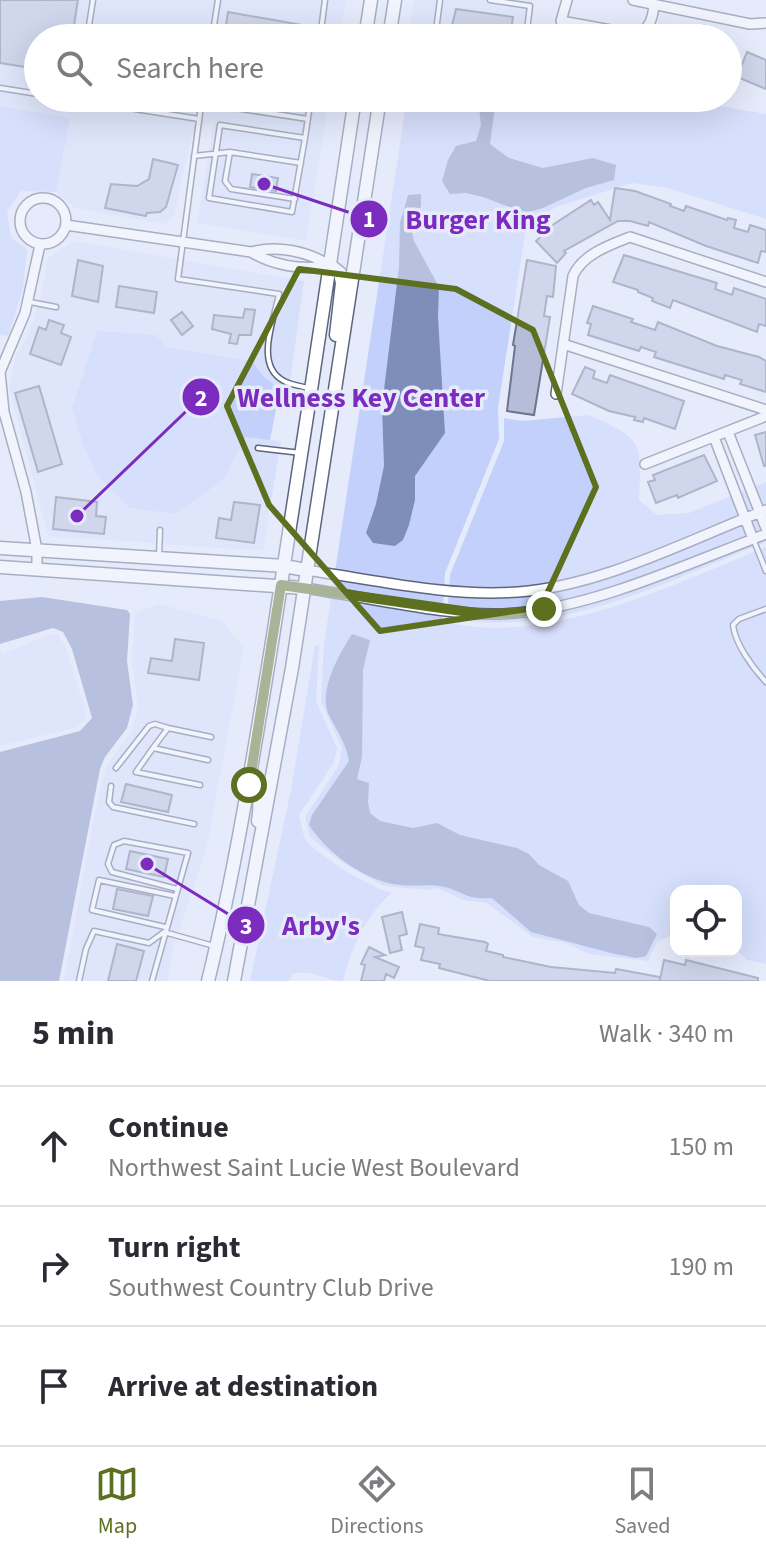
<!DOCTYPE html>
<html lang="en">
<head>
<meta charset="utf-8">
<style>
	body { margin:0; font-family:"Source Sans 3",sans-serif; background:#f2f2f3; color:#2b2b33 }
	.controls { position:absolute; right:24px; bottom:24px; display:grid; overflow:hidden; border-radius:16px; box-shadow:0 8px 32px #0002 }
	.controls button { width:72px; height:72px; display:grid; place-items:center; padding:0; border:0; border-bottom:2px solid #e1e1e2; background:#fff; color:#2b2b33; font:40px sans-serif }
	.stop { position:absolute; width:24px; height:24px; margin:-18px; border:6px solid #5d701f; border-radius:50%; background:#fff }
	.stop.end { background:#5d701f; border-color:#fff; box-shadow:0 2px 8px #0008 }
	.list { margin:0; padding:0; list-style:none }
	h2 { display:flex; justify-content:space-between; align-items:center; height:104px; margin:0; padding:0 32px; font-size:34px }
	h2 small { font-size:26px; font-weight:400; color:#7c7c81 }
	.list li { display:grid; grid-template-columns:52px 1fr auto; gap:24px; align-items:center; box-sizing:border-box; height:120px; padding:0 32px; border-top:2px solid #e1e1e2 }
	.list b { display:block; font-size:30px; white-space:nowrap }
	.list p { margin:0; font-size:26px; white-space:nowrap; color:#7c7c81 }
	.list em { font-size:26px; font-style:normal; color:#7c7c81 }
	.icon { flex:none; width:44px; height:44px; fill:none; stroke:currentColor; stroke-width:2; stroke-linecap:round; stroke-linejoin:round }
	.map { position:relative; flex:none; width:766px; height:981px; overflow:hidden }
	.search { position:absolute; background:#fff; box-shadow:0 8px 32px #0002; left:24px; right:24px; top:24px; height:88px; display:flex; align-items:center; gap:20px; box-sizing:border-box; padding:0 28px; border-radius:44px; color:#7c7c81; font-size:30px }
	.sheet { height:464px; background:#fff }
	nav { display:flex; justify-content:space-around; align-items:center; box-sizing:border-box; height:112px; border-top:2px solid #e1e1e2; background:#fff; font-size:22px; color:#7c7c81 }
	nav a { display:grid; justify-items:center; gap:4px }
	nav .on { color:#5d701f }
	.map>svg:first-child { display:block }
	.built { fill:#d7e0fb }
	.green { fill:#c3d0fb }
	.water { fill:#7f8dbb }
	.building { fill:#b5bdd8; stroke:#6d748c; stroke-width:2 }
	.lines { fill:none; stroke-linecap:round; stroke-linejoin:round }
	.lane-casing { stroke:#5e657d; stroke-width:7 }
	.street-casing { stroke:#5e657d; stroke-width:12 }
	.secondary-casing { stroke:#5e657d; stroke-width:15 }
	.lane { stroke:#fff; stroke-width:4 }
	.street { stroke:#fff; stroke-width:9 }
	.secondary { stroke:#fff; stroke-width:12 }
	.route { stroke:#5d701f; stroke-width:10 }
	.marked { fill:none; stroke:#5d701f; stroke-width:6; stroke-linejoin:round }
	.leader { fill:none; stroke:#7b2cbf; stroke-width:3 }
	.callout-dot { fill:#7b2cbf; stroke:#e6ebfc; stroke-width:3 }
	.mark-label { font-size:24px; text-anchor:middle; font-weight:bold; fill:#fff }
	.callout-label { font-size:28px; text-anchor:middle; font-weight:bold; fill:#7b2cbf; stroke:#e6ebfc; stroke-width:7; stroke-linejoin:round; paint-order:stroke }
</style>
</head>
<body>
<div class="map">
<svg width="766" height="981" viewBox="0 0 766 981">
	<rect width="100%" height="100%" fill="#e6ebfc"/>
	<path class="built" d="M0 0H346L340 38H38V98H329L306 241 197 223 214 120 192 135 174 216 164 224 75 208 56 192 70 118 0 106Z
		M414 0H532L526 38H408Z
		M74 241 304 281 288 396 264 377 252 361 166 347 95 472 129 508 175 514 223 480 245 436 281 441 263 551 48 536 9 388 16 356 28 335 41 296 48 258Z
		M160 604 222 621 244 647 206 851 174 944 167 981H64L93 822 105 771 110 760 132 731 138 707 132 661 135 613Z
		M52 634 59 635 67 650 87 717 77 727 0 746V649L2 654Z"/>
	<path class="green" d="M407 98H672L766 114V219L668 188 632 183 556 207 526 227 498 408 499 439 445 573 442 621C542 649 673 585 766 547V964L747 960 736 949V891H676V933L657 942 648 961 589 954 566 943 533 937 487 903 463 900 437 888 429 890 384 886 340 861 310 837 305 817 339 765 342 748 321 702 324 644Z
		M0 106 70 118 56 192 21 191 7 212 11 238 27 249 23 289 8 336 0 335Z
		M97 331 156 335 166 347 252 361 264 377 280 389 270 440 245 437 223 480 175 514 129 508 95 472 83 444 72 408Z
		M588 415C644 439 641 441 639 500L657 515 689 513 766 482V542C667 581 557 640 447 618L450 575 504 441V418L523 421Z
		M319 645 316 701 337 748 334 762 299 815C301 822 302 833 306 840 317 856 372 888 391 893 364 919 352 946 343 981 324 981 312 968 293 974L289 981H250L291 790 315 646Z"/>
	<path class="water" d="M478 98 496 99 490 144 509 158 543 168 593 158 616 165 614 180 586 188 543 208 525 213 483 197 466 193 450 194 442 181 448 160 456 146 476 141 481 125Z
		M421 194V207L412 213 410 223 414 241 439 287 438 317 445 433 415 476V500L409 525 403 540 395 546 373 543 366 533 376 504 384 466 382 406 399 267 400 223 408 195Z
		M42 597 127 610 130 614 127 661 133 705 127 728 105 757 100 769 59 981H0V752L80 731 92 718 72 649 63 632 53 628 0 644V601Z
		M352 634 370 640 363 670 362 757 357 779 369 783 368 802 370 813 380 821 413 828 437 823 460 835 517 848 529 854 539 865 568 881 579 905 589 913 649 927 657 934 646 956 636 958 615 954 531 932 492 898C467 900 466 893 445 887 431 883 415 887 401 885 367 883 327 853 309 825L312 815 349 761C346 742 336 730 328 713 319 690 339 654 352 634Z"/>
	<path class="building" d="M0 0H78L72 38H38V69L0 63Z
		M456 9 513 17 510 38H449Z
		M228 12 308 26 306 38H224Z
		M704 25 710 38H677Z
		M747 52 766 60V89L737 77Z
		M153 159 178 165 166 207 160 212 147 213 146 216 105 208 111 184 137 186 149 179Z
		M252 174 278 178 276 191 250 187Z
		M615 188 635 191 671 204 670 206 684 211 686 206 727 220 728 218 736 220 734 228 748 232 750 225 766 230V252L761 251 758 263 706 246 649 222 648 226 630 221H618L564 251 566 253 557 263 536 241 554 224 591 200 594 205 598 202 610 220Z
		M624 255 717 283 715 289 732 295 734 288 766 299V326L759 324 757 332 673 300 670 308 652 301 653 298 638 292V290L613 282Z
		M78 260 103 266 98 302 72 296Z
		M527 260 556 266 553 297 547 296 544 316 550 317 534 415 507 411 515 346 513 345Z
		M119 286 157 292 154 313 116 307Z
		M593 306 633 319 631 322 655 330 658 322 717 346 759 357 766 361V392L740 384 742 380 725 375 724 379 654 357 656 352 641 347 639 351 588 335 591 324 587 323Z
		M245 309 255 310 251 335H239L237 344 229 343 231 334 212 329 214 315 243 318Z
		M182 312 193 326 182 335 171 320Z
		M49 320 64 325 61 333 71 337 61 365 30 354 39 327 46 330Z
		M585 367 595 371 593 378 607 383 610 375 684 401 675 429 644 418 643 422 634 420 635 417 609 411 572 394Z
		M39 386 62 464 38 472 15 393Z
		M766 432V466H764L755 435Z
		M704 455 717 481 678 498 677 495 656 503 648 482 655 480 653 475Z
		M56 497 97 502 96 516 106 517 104 534 53 529Z
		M234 502 260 505 254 543 216 538 219 518 231 520Z
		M175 639 204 643 199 680 148 673 151 658 172 661Z
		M126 784 172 795 168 812 121 802Z
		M130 851 168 859 164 877 126 869Z
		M117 889 153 896 148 916 113 909Z
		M402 912 407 934 399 936 402 950 390 953 382 917Z
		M420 924 439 928 438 934 485 942 488 944 486 951 503 955V957L551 967 615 973 616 969 660 977V980L664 960 685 965 686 960 758 978V981H490L439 968 440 964 421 960 424 948 415 946Z
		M117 944 144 951 136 981H108Z
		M369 947 385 955 375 957 399 967 394 978 386 974 384 981H361L365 965 361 964Z"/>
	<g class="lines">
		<defs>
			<path id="lane" d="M490 0 530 6 526 38
				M87 38 93 0
				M212 38 218 0
				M320 38 325 0
				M435 38 440 0
				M0 88 38 94
				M65 98 199 119
				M202 98 178 279 279 294C274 320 254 366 284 381 291 385 301 386 308 388
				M202 103 308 119
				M220 125 305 138 292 212 209 198Z
				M305 138 311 98
				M230 152 225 181 231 189 295 199
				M194 156 230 152 301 163
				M30 302 56 307
				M258 448 301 453
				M754 541 766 571
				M159 556 160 530
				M766 609 739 619 733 625C735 644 753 668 766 682
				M153 748 168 728 211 737
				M116 768 149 726 155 724 168 728
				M200 785 136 772 153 748 208 760
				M111 786 109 802 113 807 194 824
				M165 927 92 910 99 880 175 896
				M79 981 86 949 94 931 149 943 164 932 214 946
				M152 981 188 853 124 841 114 845 108 864 112 872 177 889"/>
			<path id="street" d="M567 0 561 21 633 34C649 32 653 19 654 4
				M633 0 750 24 766 23
				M20 221a23 23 0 1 1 46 0a23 23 0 1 1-46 0Z
				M66 225 251 252C276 267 302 270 331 266
				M251 252C278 245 307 251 331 266
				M563 344 766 410
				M556 394 573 276C582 255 609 245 630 237L766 282
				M728 432 766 528
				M714 437 753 539
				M645 464 766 416
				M37 569V550L26 492 4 412 0 372 25 313 40 245
				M306 570C376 580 448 597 518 592 602 586 688 540 766 510
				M304 588C368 597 453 619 516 613 597 606 689 563 766 534"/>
			<path id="secondary" d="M365 38 371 0
				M389 38 395 0
				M331 266 340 273 342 283 336 335
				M0 548 284 566 306 570
				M0 567 304 588
				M249 785C262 792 260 808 258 821
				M208 981C236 867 254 752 273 636 302 457 327 277 355 98
				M234 981 292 668 380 98"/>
		</defs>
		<use href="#lane" class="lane-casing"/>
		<use href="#street" class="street-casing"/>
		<use href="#secondary" class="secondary-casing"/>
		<use href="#lane" class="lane"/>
		<use href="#street" class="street"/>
		<use href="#secondary" class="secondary"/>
	</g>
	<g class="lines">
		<path class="route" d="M249 785 281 585 483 614 515 613 544 609"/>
	</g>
	<path d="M0 0H766V981H0ZM299 269 456 289 533 330 596 487 541 607 380 631 269 505 227 406Z" fill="#e6ebfc" fill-opacity=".55" fill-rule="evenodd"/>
	<path class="marked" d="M299 269 456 289 533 330 596 487 541 607 380 631 269 505 227 406Z"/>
	<path class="leader" d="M264 184L369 219M77 516L201 397M147 864L246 925"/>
	<g class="callout-dot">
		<circle cx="264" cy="184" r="8"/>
		<circle cx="77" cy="516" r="8"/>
		<circle cx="147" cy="864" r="8"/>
		<circle cx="369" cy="219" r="20"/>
		<circle cx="201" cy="397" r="20"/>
		<circle cx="246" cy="925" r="20"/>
	</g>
	<g class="mark-label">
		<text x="369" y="227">1</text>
		<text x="201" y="406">2</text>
		<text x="246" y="934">3</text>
	</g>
	<g class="callout-label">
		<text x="478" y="229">Burger King</text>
		<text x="361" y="407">Wellness Key Center</text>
		<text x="321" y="935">Arby's</text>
	</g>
</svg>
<div class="controls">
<button><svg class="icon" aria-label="locate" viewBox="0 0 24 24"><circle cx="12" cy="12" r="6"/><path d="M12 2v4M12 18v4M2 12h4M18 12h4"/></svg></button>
</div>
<div class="stop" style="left:249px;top:785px"></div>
<div class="stop end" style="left:544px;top:609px"></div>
<div class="search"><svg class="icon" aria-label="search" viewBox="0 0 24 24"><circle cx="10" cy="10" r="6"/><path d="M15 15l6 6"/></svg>Search here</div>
</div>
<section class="sheet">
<h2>5 min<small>Walk · 340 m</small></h2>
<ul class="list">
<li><svg class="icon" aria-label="ahead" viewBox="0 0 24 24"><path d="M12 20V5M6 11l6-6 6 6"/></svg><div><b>Continue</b><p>Northwest Saint Lucie West Boulevard</p></div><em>150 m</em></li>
<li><svg class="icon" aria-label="right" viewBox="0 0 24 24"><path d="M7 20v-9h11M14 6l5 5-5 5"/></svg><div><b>Turn right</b><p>Southwest Country Club Drive</p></div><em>190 m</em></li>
<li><svg class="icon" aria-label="arrive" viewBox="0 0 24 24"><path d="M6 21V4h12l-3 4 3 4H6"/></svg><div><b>Arrive at destination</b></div></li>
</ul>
</section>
<nav>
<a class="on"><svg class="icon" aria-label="map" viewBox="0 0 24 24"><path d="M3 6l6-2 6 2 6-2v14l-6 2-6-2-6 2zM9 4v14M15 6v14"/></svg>Map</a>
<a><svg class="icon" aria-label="directions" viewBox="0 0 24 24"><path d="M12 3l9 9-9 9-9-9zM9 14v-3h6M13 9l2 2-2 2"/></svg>Directions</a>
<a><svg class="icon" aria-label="saved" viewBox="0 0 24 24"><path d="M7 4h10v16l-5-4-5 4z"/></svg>Saved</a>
</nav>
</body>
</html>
